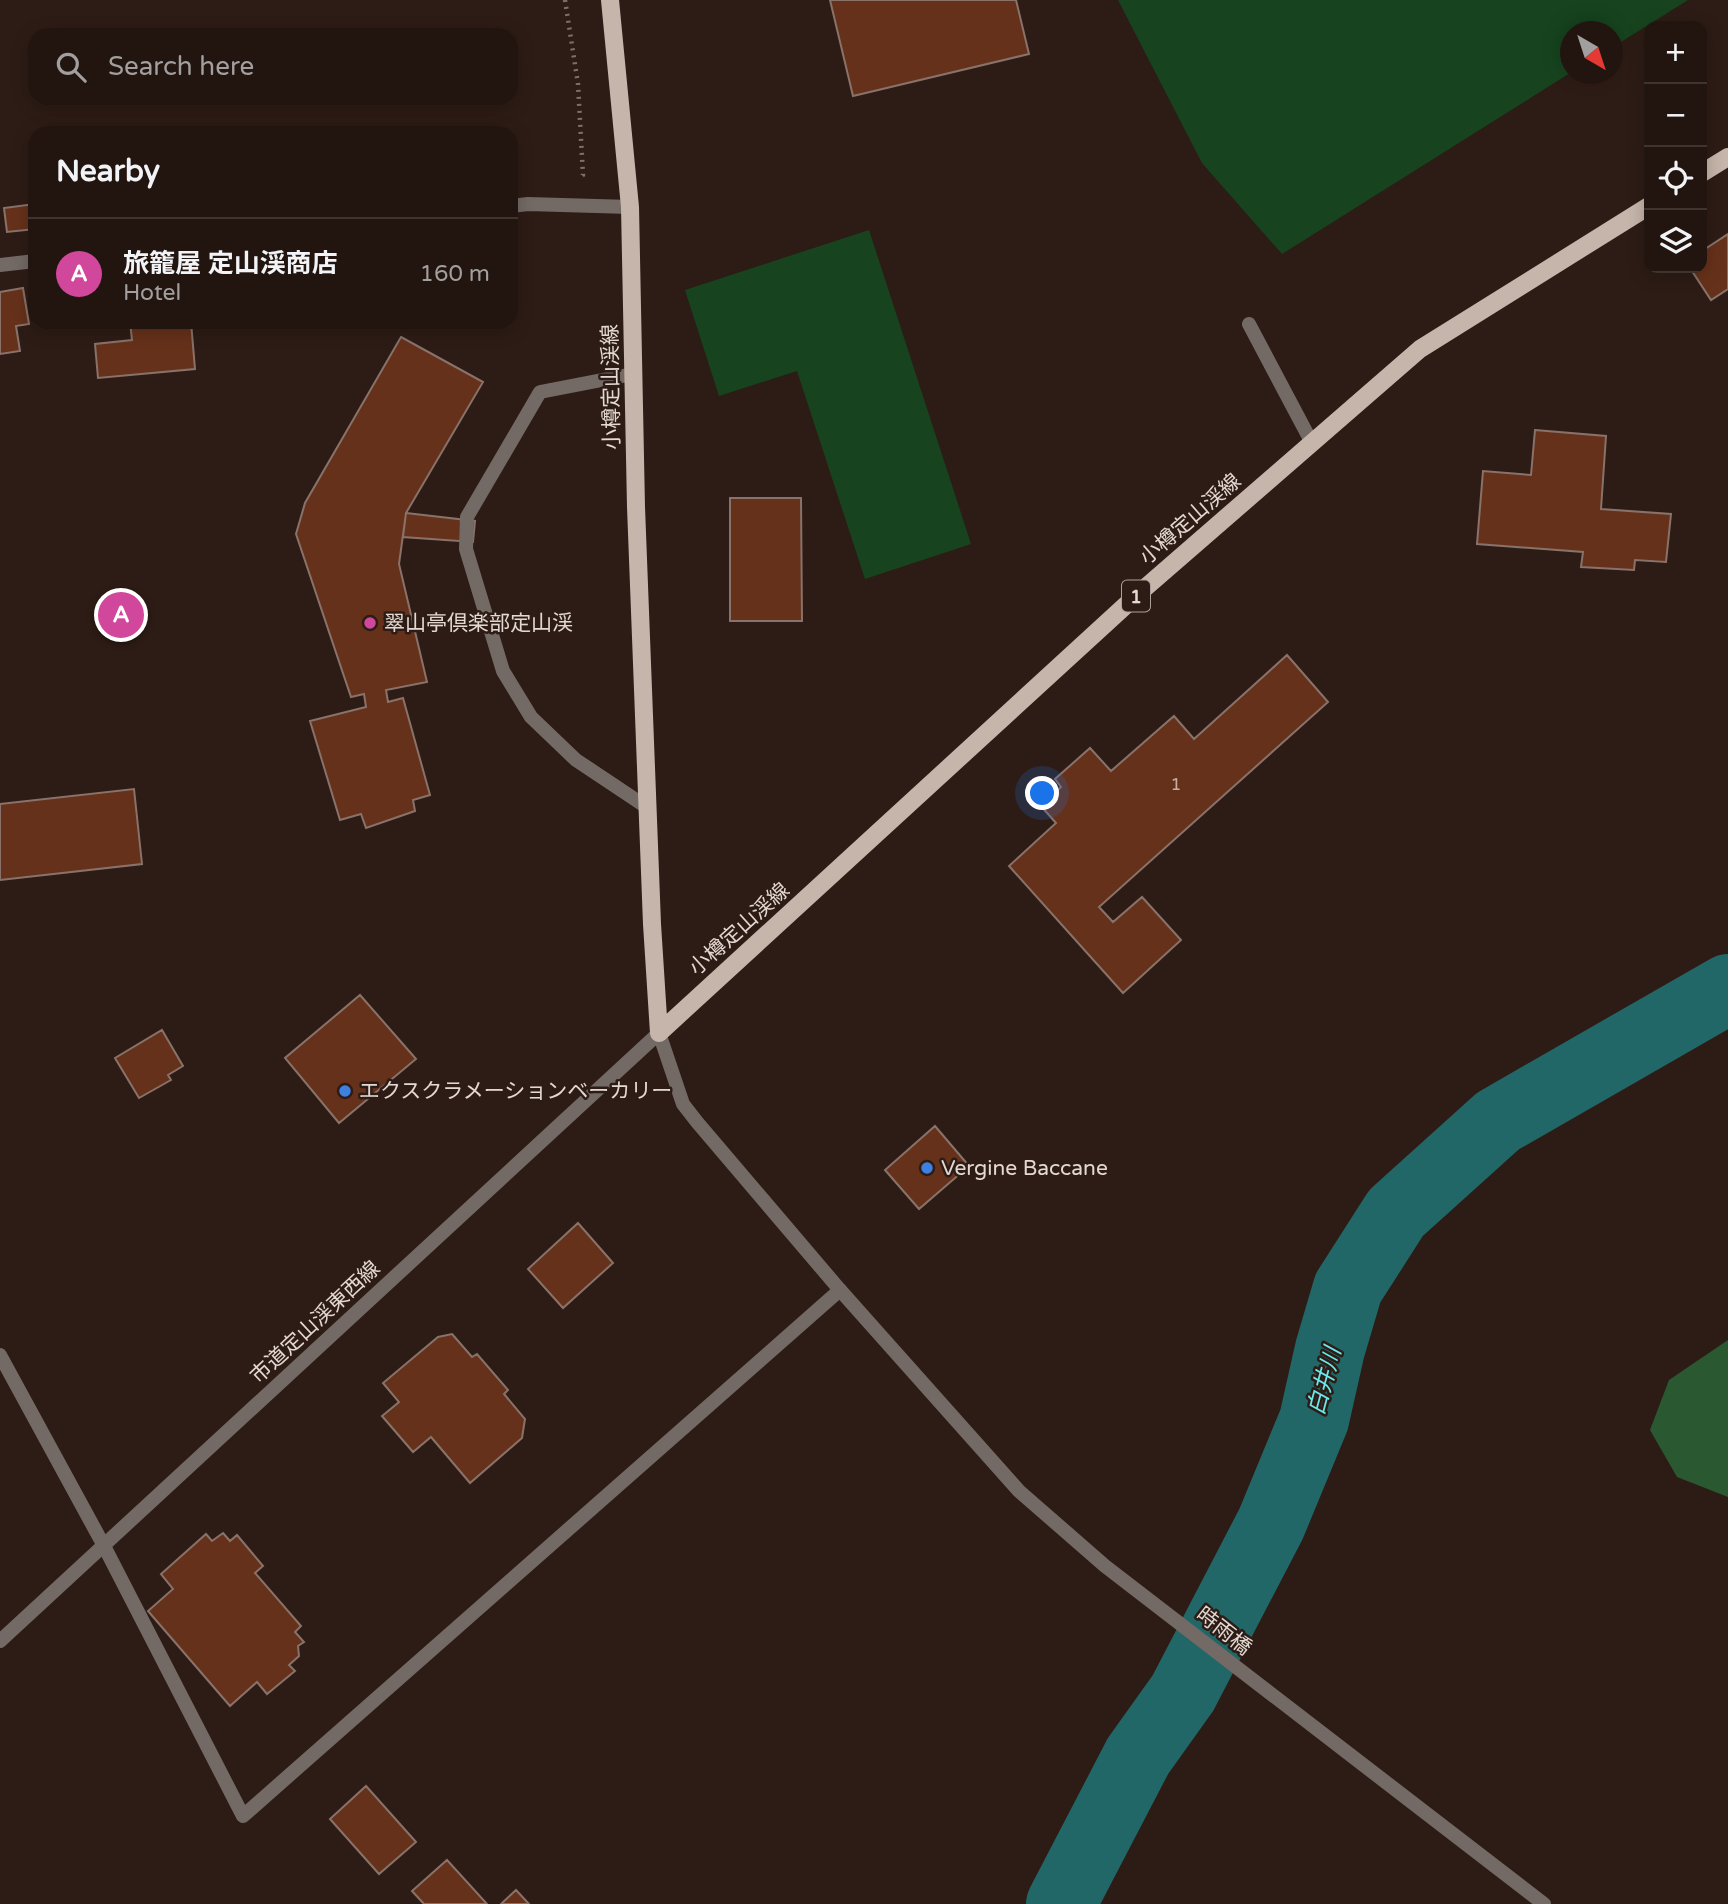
<!DOCTYPE html>
<html lang="en">
<head>
<meta charset="utf-8">
<style>
	body { margin:0; font-family:"Varela Round","Noto Sans JP",sans-serif; background:#2a1e19; color:#f1f3f6 }
	.controls { position:absolute; right:21px; top:21px; display:grid; overflow:hidden; border-radius:14px; box-shadow:0 4px 18px #0003 }
	.controls button { width:63px; height:63px; display:grid; place-items:center; padding:0; border:0; border-bottom:2px solid #3f3430; background:#221510; color:#f1f3f6; font:35px sans-serif }
	.compass { position:absolute; left:1560px; top:21px; width:63px; height:63px; border-radius:50%; background:#221510; box-shadow:0 4px 18px #0003; rotate:141deg }
	.you { position:absolute; left:1043px; top:794px; width:24px; height:24px; margin:-18px; border:5px solid #fff; border-radius:50%; background:#1a73e8; box-shadow:0 0 0 10px #1a73e833 }
	.badge { display:grid; place-items:center; width:46px; height:46px; border-radius:50%; background:#aab0fb; color:#fff; font-size:23px; font-weight:700 }
	.pin { position:absolute; translate:-50% -50%; border:4px solid #fff; box-shadow:0 2px 7px #0006 }
	.list { margin:0; padding:0; list-style:none }
	h2 { display:flex; justify-content:space-between; align-items:center; height:91px; margin:0; padding:0 28px; font-size:30px }
	h2 small { font-size:23px; font-weight:400; color:#a29f9f }
	.list li { display:grid; grid-template-columns:46px 1fr auto; gap:21px; align-items:center; box-sizing:border-box; height:112px; padding:0 28px; border-top:2px solid #3f3430 }
	.list b { display:block; font-size:26px; white-space:nowrap }
	.list p { margin:0; font-size:23px; white-space:nowrap; color:#a29f9f }
	.list em { font-size:23px; font-style:normal; color:#a29f9f }
	.icon { flex:none; width:38px; height:38px; fill:none; stroke:currentColor; stroke-width:2; stroke-linecap:round; stroke-linejoin:round }
	.map { position:relative; flex:none; width:1728px; height:1904px; overflow:hidden }
	.search { position:absolute; background:#221510; box-shadow:0 4px 18px #0003; left:28px; top:28px; width:490px; height:77px; display:flex; align-items:center; gap:18px; box-sizing:border-box; padding:0 24px; border-radius:21px; color:#a29f9f; font-size:26px }
	.panel { position:absolute; background:#221510; box-shadow:0 4px 18px #0003; left:28px; top:126px; width:490px; height:203px; border-radius:21px }
	.map>svg:first-child { display:block }
	.green { fill:#17441f }
	.forest { fill:#2a5931 }
	.lines { fill:none; stroke-linecap:round; stroke-linejoin:round }
	.river { stroke:#226768; stroke-width:70 }
	.building { fill:#66311a; stroke:#88726a; stroke-width:2 }
	.path { stroke:#7e6f69; stroke-width:4.5; stroke-dasharray:2 5; stroke-linecap:butt }
	.service { stroke:#736a65; stroke-width:14 }
	.minor { stroke:#736a65; stroke-width:14 }
	.tertiary { stroke:#736a65; stroke-width:14 }
	.primary { stroke:#c6b5aa; stroke-width:18 }
	.hotel-dot { fill:#d1479c; stroke:#2d1c15; stroke-width:2.5 }
	.shop-dot { fill:#3f7fe0; stroke:#2d1c15; stroke-width:2.5 }
	.labels { text-anchor:middle; stroke-width:5; stroke-linejoin:round; paint-order:stroke }
	.number-label { font-size:18px; fill:#c4aea5 }
	.shield { fill:#2d1c15; stroke:#ada09a; stroke-width:2 }
	.shield-label { font-size:19px; font-weight:bold; fill:#e4d8d3 }
	.street-label { font-size:21px; fill:#e4d8d3; stroke:#2d1c15 }
	.poi-label { font-size:21px; fill:#e4d8d3; stroke:#2d1c15; text-anchor:start }
	.water-label { font-size:23px; font-style:italic; fill:#69eaed; stroke:#2d1c15 }
</style>
</head>
<body>
<div class="map">
<svg width="1728" height="1904" viewBox="0 0 1728 1904">
	<rect width="100%" height="100%" fill="#2d1c15"/>
	<path class="green" d="M1118 0H1688L1613 47 1612 32H1570V73L1282 254 1202 163Z
		M869 230 971 544 865 579 797 371 719 396 685 290Z"/>
	<path class="forest" d="M1728 1340V1497L1677 1477 1650 1430 1669 1380Z"/>
	<g class="lines">
		<path class="river" d="M1061 1904 1138 1756 1183 1693 1271 1524 1314 1420 1330 1349 1348 1288 1396 1213 1498 1121 1728 989"/>
	</g>
	<path class="building" d="M830 0H1016L1029 54 853 96Z
		M35 204V229L7 232 4 208Z
		M1728 234V289L1711 300 1690 268H1702V251Z
		M23 288 29 324 16 326 20 351 0 354V292Z
		M130 322H191L195 369 98 378 95 344 132 340Z
		M401 337 483 382 406 513 399 564 427 682 386 690 388 702 403 698 430 795 413 800 415 811 366 828 361 814 340 820 310 721 366 707 364 694 351 697 296 534 305 503Z
		M1535 430 1606 436 1601 509 1671 514 1666 562 1635 560 1634 570 1581 567 1583 552 1477 544 1483 471 1531 475Z
		M730 498H801L802 621H730Z
		M406 513 475 521 473 542 403 537Z
		M1287 655 1328 702 1099 907 1113 922 1142 897 1181 940 1123 993 1009 866 1056 823 1040 805 1061 787 1055 779 1090 748 1111 771 1174 716 1194 739Z
		M134 789 142 864 0 880V804Z
		M360 995 416 1059 339 1123 285 1058Z
		M162 1030 183 1066 168 1075 171 1080 139 1098 115 1058Z
		M935 1126 969 1166 919 1209 885 1170Z
		M578 1223 613 1263 563 1308 528 1269Z
		M452 1334 472 1357 477 1354 508 1390 504 1394 525 1419 522 1438 470 1483 431 1437 413 1452 382 1416 399 1402 383 1383 438 1337Z
		M223 1533 230 1541 237 1535 263 1566 255 1573 301 1626 295 1632 304 1642 298 1646 299 1656 289 1665 295 1671 267 1694 257 1682 230 1706 148 1611 173 1589 161 1574 206 1534 212 1541Z
		M366 1786 416 1842 379 1874 330 1819Z
		M447 1860 487 1904H424L412 1891Z
		M516 1890 529 1904H501Z"/>
	<g class="lines">
		<path class="path" d="M565 0 578 84 583 175 580 178"/>
		<path class="service" d="M1249 324 1312 443
			M633 374 540 392 467 517 466 549 503 671 531 717 576 760 648 808"/>
		<path class="minor" d="M511 206 528 204 630 207
			M0 265 35 261
			M0 1355 104 1546 243 1816 840 1290"/>
		<path class="tertiary" d="M0 1641 659 1033 683 1104 697 1122 840 1290 1019 1491 1105 1566 1544 1904"/>
		<path class="primary" d="M610 0 630 207 636 507 652 924 659 1033
			M1702 173 1728 157
			M659 1033 1138 594 1420 349 1649 206"/>
	</g>
	<circle class="hotel-dot" cx="370" cy="623" r="7"/>
	<g class="shop-dot">
		<circle cx="345" cy="1091" r="7"/>
		<circle cx="927" cy="1168" r="7"/>
	</g>
	<g class="labels">
		<g class="number-label">
			<text x="1176" y="790">1</text>
		</g>
		<rect class="shield" x="1122" y="580.5" width="28" height="31" rx="5"/>
		<g class="shield-label">
			<text x="1136" y="603">1</text>
		</g>
		<g class="street-label">
			<text transform="translate(611 387) rotate(-91)" y="7">小樽定山渓線</text>
			<text transform="translate(1190 519) rotate(-41)" y="7">小樽定山渓線</text>
			<text transform="translate(739 929) rotate(-42)" y="7">小樽定山渓線</text>
			<text transform="translate(315 1322) rotate(-43)" y="7">市道定山渓東西線</text>
			<text transform="translate(1224 1631) rotate(38)" y="7">時雨橋</text>
		</g>
		<g class="poi-label">
			<text x="384" y="630">翠山亭倶楽部定山渓</text>
			<text x="359" y="1098">エクスクラメーションベーカリー</text>
			<text x="941" y="1175">Vergine Baccane</text>
		</g>
		<g class="water-label">
			<text transform="translate(1324 1381) rotate(-75)" y="8">白井川</text>
		</g>
	</g>
</svg>
<div class="controls">
<button>+</button>
<button>−</button>
<button><svg class="icon" aria-label="locate" viewBox="0 0 24 24"><circle cx="12" cy="12" r="6"/><path d="M12 2v4M12 18v4M2 12h4M18 12h4"/></svg></button>
<button><svg class="icon" aria-label="layers" viewBox="0 0 24 24"><path d="M12 4l9 5-9 5-9-5zM3 14l9 5 9-5"/></svg></button>
</div>
<svg class="compass" viewBox="-18 -18 36 36"><path d="M0-13l5 13h-10z" fill="#e53935"/><path d="M0 13l5-13h-10z" fill="#a29f9f"/></svg>
<div class="you"></div>
<div class="pin badge" style="left:121px;top:615px;background:#d1479c">A</div>
<div class="search"><svg class="icon" aria-label="search" viewBox="0 0 24 24"><circle cx="10" cy="10" r="6"/><path d="M15 15l6 6"/></svg>Search here</div>
<section class="panel">
<h2>Nearby<small></small></h2>
<ul class="list">
<li><span class="badge" style="background:#d1479c">A</span><div><b>旅籠屋 定山渓商店</b><p>Hotel</p></div><em>160 m</em></li>
</ul>
</section>
</div>
</body>
</html>
